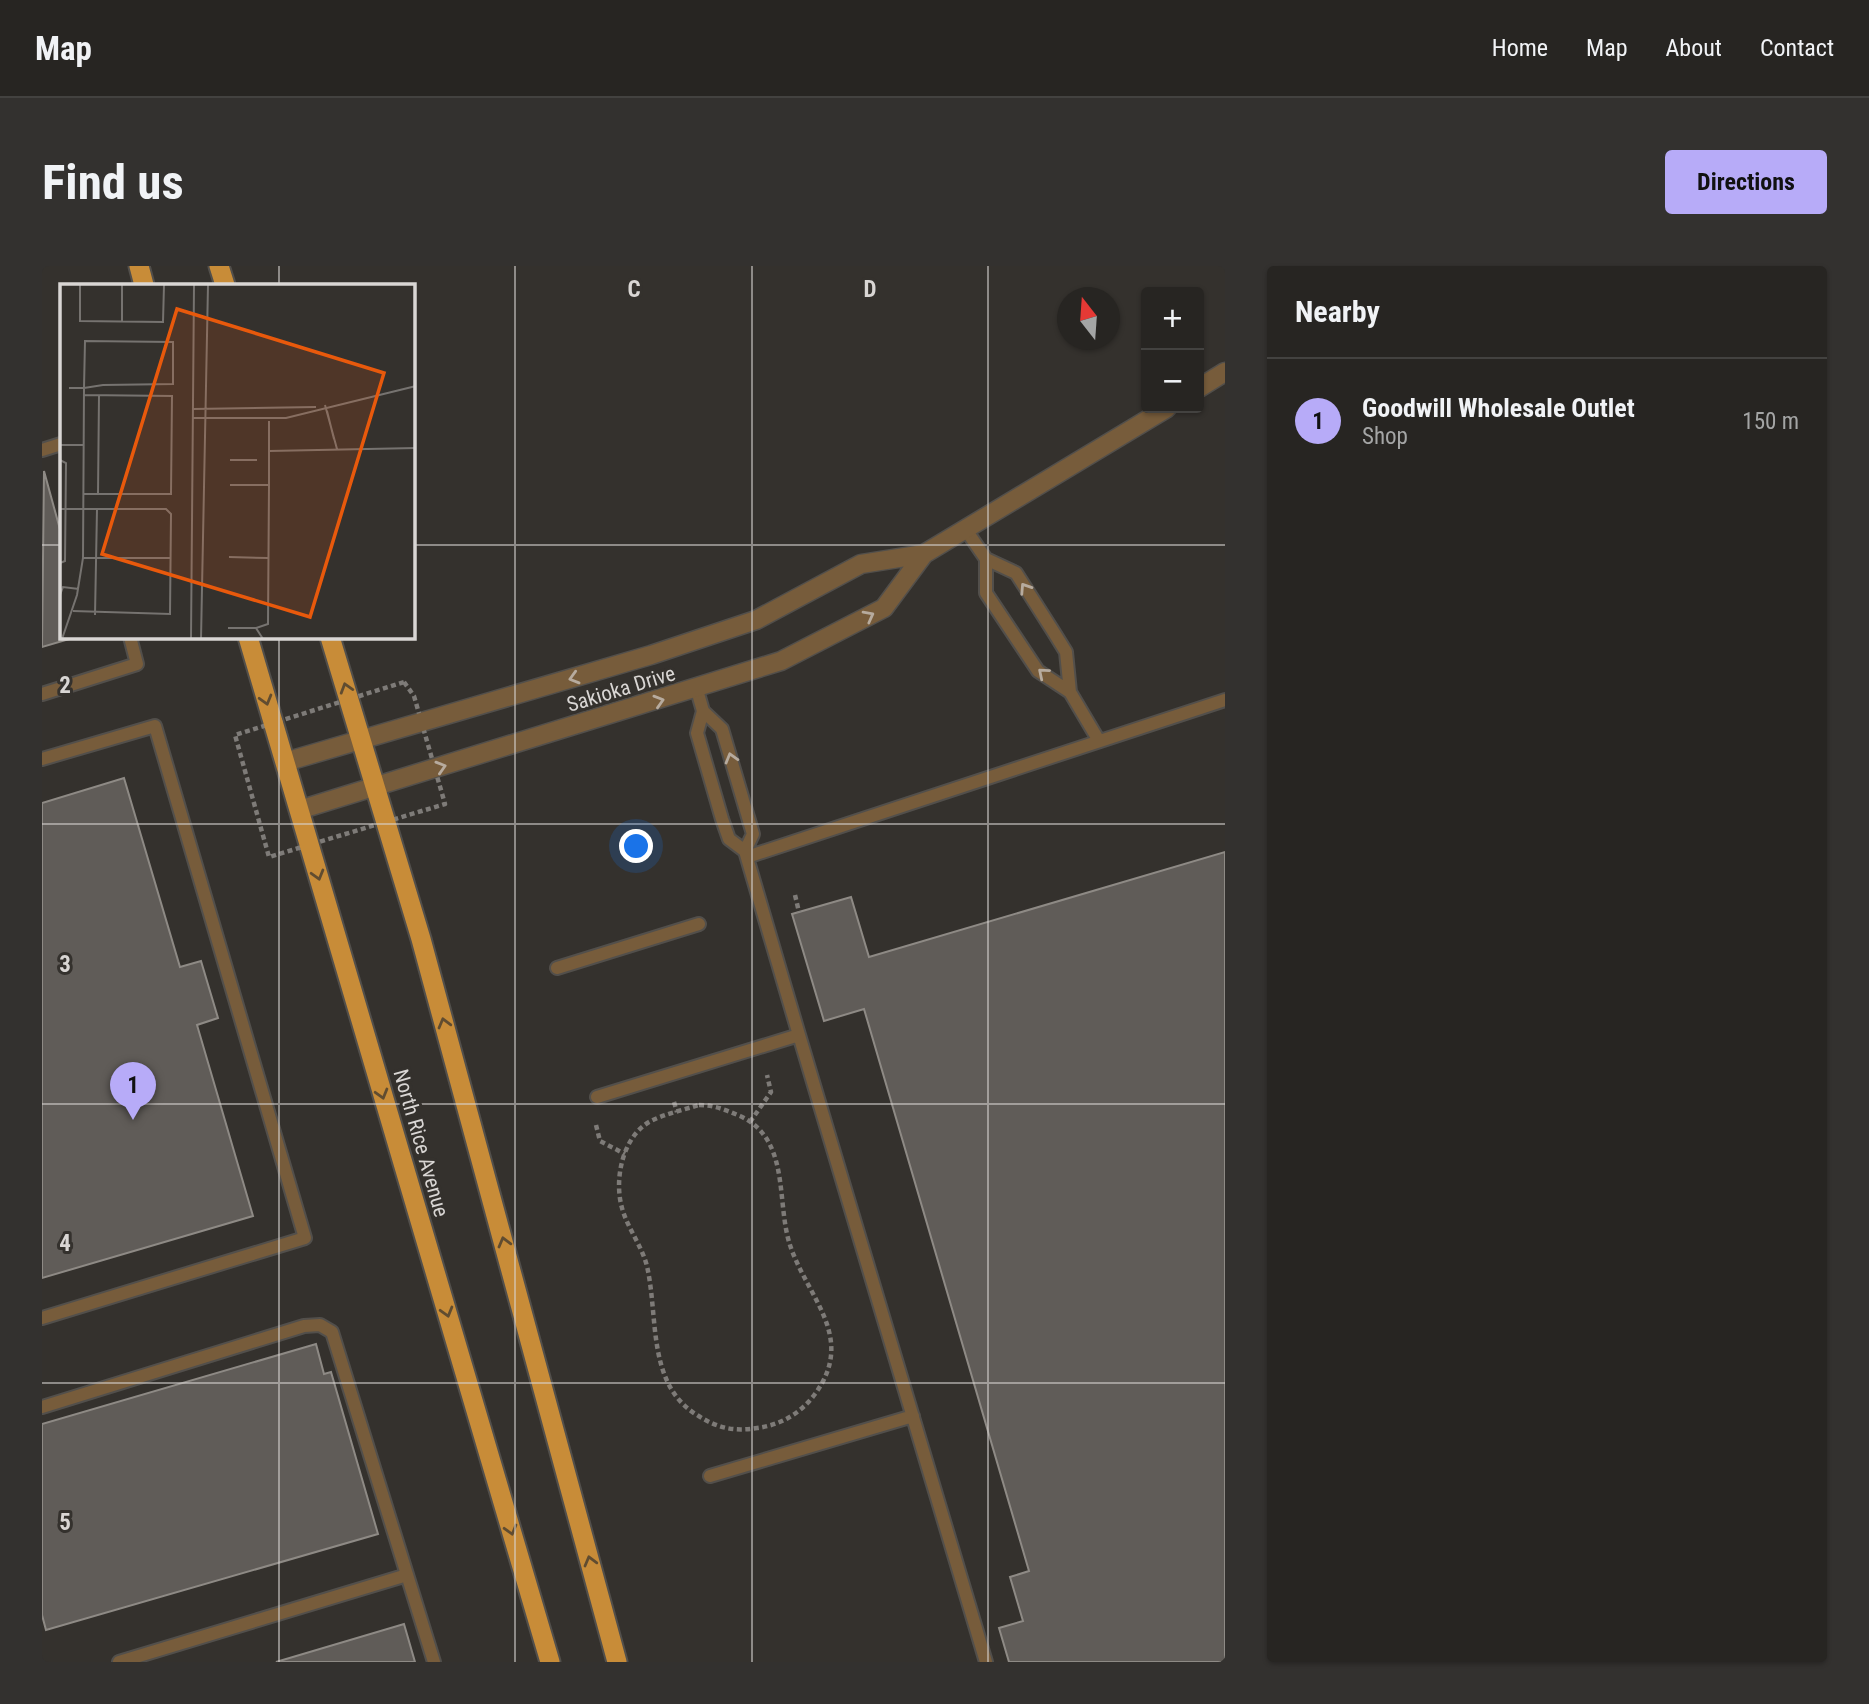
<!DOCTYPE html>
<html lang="en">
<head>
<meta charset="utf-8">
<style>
	body { margin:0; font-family:"Roboto Condensed",sans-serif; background:#33312f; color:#f1f3f6 }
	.controls { position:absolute; right:21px; top:21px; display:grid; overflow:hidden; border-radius:7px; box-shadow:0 2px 5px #0004 }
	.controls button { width:63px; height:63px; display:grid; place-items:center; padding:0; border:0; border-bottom:2px solid #434240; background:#272522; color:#f1f3f6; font:35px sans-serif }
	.compass { position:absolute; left:1015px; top:21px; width:63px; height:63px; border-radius:50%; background:#272522; box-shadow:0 2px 5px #0004; rotate:343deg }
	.you { position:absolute; left:595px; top:581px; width:24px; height:24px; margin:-18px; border:5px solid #fff; border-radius:50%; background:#1a73e8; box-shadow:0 0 0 10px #1a73e833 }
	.badge { display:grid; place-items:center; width:46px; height:46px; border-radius:50%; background:#b7abf8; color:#111; font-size:23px; font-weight:700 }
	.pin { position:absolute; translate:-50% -58px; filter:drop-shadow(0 2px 4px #0008) }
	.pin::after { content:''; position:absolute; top:37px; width:24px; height:21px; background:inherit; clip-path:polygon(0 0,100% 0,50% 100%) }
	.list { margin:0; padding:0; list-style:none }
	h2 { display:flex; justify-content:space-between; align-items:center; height:91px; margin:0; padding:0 28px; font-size:30px }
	h2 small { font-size:23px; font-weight:400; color:#a4a5a5 }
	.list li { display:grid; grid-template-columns:46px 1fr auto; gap:21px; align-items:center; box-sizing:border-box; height:126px; padding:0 28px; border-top:2px solid #434240 }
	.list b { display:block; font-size:26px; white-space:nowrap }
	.list p { margin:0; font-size:23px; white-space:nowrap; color:#a4a5a5 }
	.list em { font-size:23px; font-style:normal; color:#a4a5a5 }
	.map { position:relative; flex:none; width:1183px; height:1396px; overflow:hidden; border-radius:7px }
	header { display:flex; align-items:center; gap:42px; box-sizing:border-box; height:98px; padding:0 35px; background:#272522; border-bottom:2px solid #434240 }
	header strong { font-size:33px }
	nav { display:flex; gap:38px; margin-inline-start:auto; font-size:24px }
	.intro { display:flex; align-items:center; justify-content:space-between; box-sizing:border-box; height:168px; padding:0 42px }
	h1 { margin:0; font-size:49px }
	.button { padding:18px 32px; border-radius:7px; background:#b7abf8; color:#111; font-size:24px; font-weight:700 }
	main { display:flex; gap:42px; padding:0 42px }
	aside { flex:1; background:#272522; border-radius:7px; box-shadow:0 2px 5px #0004 }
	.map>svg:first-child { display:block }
	.building { fill:#605c58; stroke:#8e8a85; stroke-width:2 }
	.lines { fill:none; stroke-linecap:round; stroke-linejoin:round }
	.service-casing { stroke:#524f4b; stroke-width:16 }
	.tertiary-casing { stroke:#524f4b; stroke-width:21 }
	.trunk-casing { stroke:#524f4b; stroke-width:23 }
	.path { stroke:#7e7b78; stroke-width:4.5; stroke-dasharray:5 3.5; stroke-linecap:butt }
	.service { stroke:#775c3b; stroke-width:12 }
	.tertiary { stroke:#775c3b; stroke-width:18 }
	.trunk { stroke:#c88c38; stroke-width:19 }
	.oneway { stroke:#b7ab9e }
	.oneway2 { stroke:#604c30 }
	.grid { fill:none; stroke:#d9d6d4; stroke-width:2; stroke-opacity:0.55 }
	.labels { text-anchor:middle; stroke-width:6; stroke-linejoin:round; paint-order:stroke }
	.street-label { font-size:21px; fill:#d9d6d4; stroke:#34312d }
	.inset-road { fill:none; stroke:#767370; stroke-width:2 }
	.view { fill:#e8590c; fill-opacity:0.15; stroke:#e8590c; stroke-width:3.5 }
	.inset-edge { fill:none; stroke:#d9d6d4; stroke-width:3.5 }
	.grid-label { font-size:23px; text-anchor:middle; font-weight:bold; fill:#d9d6d4; stroke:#34312d; stroke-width:6; stroke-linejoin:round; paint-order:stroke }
</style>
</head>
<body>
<header>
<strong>Map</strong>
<nav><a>Home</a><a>Map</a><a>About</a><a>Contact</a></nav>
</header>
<div class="intro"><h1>Find us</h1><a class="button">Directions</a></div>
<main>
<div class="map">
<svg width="1183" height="1396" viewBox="0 0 1183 1396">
	<rect width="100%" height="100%" fill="#34312d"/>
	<path class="building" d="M2 205 19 267V371H34L0 381Z
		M82 512 138 701 159 695 176 752 155 759 211 950 0 1012V537Z
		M1183 586V1396H967L957 1362 981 1355 968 1311 987 1305 822 743 782 755 750 648 809 631 827 691Z
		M274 1078 282 1108 289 1106 336 1268 4 1364 0 1349V1158Z
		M362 1358 373 1396H234Z"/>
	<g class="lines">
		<defs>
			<path id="service" d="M0 184 19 178
				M924 264 944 293V327L996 405 1028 426 1057 475
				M944 293 974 307 1011 365 1024 386 1028 426
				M655 424 661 445 655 467 680 553 687 573 703 585 757 769
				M0 428 95 398 88 371
				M661 445 680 463 711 568 703 585
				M0 493 113 460 263 972 0 1052
				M705 591 1183 434
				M515 702 657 658
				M555 831 757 769 944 1396
				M0 1141 262 1060 278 1059 290 1066 392 1396
				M668 1210 871 1150
				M77 1396 365 1309"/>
			<path id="tertiary" d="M1157 122 1183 106
				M243 496 609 389 714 354 819 298 882 288
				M257 544 739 395 842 342 882 288 1125 142"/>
			<path id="trunk" d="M97 0 102 19
				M177 0 183 19
				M206 371 508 1396
				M288 371 379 673 575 1396"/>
		</defs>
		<use href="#service" class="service-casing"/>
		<use href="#tertiary" class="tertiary-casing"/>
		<use href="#trunk" class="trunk-casing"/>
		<path class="path" d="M362 416 372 430 403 538 227 591 193 469Z
			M753 629 757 646
			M632 836 635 846
			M657 839C672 839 684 844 698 850 750 874 733 938 749 982 767 1033 814 1072 773 1128 759 1147 739 1159 715 1162 692 1166 675 1162 655 1149 606 1119 616 1055 606 1005 602 982 586 964 580 942 572 914 580 872 607 856 622 848 641 844 657 839Z
			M708 856 729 826 725 809
			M554 859 558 875 583 888"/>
		<use href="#service" class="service"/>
		<use href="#tertiary" class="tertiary"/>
		<use href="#trunk" class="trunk"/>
	</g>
	<defs><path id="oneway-chevron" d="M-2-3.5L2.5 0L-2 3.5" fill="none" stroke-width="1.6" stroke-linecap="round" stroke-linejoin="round" transform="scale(1.75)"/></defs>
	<g class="oneway">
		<use href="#oneway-chevron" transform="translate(983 322) rotate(-123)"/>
		<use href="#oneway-chevron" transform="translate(827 350) rotate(-28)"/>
		<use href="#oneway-chevron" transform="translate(1001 407) rotate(-140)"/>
		<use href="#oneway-chevron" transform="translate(532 412) rotate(164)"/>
		<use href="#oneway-chevron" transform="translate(617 435) rotate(-17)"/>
		<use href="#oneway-chevron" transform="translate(689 492) rotate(-106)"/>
		<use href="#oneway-chevron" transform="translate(399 501) rotate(-17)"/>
	</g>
	<g class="oneway2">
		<use href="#oneway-chevron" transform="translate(304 422) rotate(-107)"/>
		<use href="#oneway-chevron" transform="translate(224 434) rotate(74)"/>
		<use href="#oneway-chevron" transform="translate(276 609) rotate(74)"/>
		<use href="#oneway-chevron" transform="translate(402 757) rotate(-105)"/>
		<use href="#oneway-chevron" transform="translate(340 828) rotate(74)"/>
		<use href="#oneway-chevron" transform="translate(462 976) rotate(-105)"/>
		<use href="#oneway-chevron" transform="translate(405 1046) rotate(74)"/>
		<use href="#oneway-chevron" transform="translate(469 1264) rotate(74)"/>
		<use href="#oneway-chevron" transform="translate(548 1295) rotate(-105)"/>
	</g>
	<path class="grid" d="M237 0V19M473 0V1396M710 0V1396M946 0V1396M0 279H19M371 279H1183M237 371V1396M0 558H1183M0 838H1183M0 1117H1183"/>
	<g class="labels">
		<g class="street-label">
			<text transform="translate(579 423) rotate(-17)" y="7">Sakioka Drive</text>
			<text transform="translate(379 877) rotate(74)" y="7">North Rice Avenue</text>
		</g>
	</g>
	<g transform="translate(18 18)">
		<rect width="355" height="355" fill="#34312d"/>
		<path class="inset-road" d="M20 1V37L103 38 104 1M62 1V38M265 121 277 165M133 125 256 123M267 127 274 155M133 134H226L356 102M0 161H24M209 165V137M209 167 356 164M0 176 6 179 5 277 0 279M170 176H197M170 201H209L208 340 196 344 203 355M209 201V139M23 210H111L112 112 24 111M38 210 39 111M0 225H106L111 230 110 330 13 327M169 273 208 274M23 274H111M0 311 3 303 19 305M35 331 37 225M168 344H196M2 355 17 311 23 274 24 104 25 57 113 58V100L43 101 24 104H9M24 355H54M131 355 134 1M141 355 148 1"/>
		<path class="view" d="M117 25 324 89 250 333 42 270Z"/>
		<rect width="355" height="355" class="inset-edge"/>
	</g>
	<g class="grid-label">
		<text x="592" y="31">C</text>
		<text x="828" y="31">D</text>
		<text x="23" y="427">2</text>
		<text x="23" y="706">3</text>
		<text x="23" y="985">4</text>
		<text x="23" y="1264">5</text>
	</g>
</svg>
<div class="controls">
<button>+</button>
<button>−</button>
</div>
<svg class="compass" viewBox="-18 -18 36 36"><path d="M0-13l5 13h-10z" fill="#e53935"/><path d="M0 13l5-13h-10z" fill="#a4a5a5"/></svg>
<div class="you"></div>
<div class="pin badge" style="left:91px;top:854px">1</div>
</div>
<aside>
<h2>Nearby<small></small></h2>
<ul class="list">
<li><span class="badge">1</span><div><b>Goodwill Wholesale Outlet</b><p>Shop</p></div><em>150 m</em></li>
</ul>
</aside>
</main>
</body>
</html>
